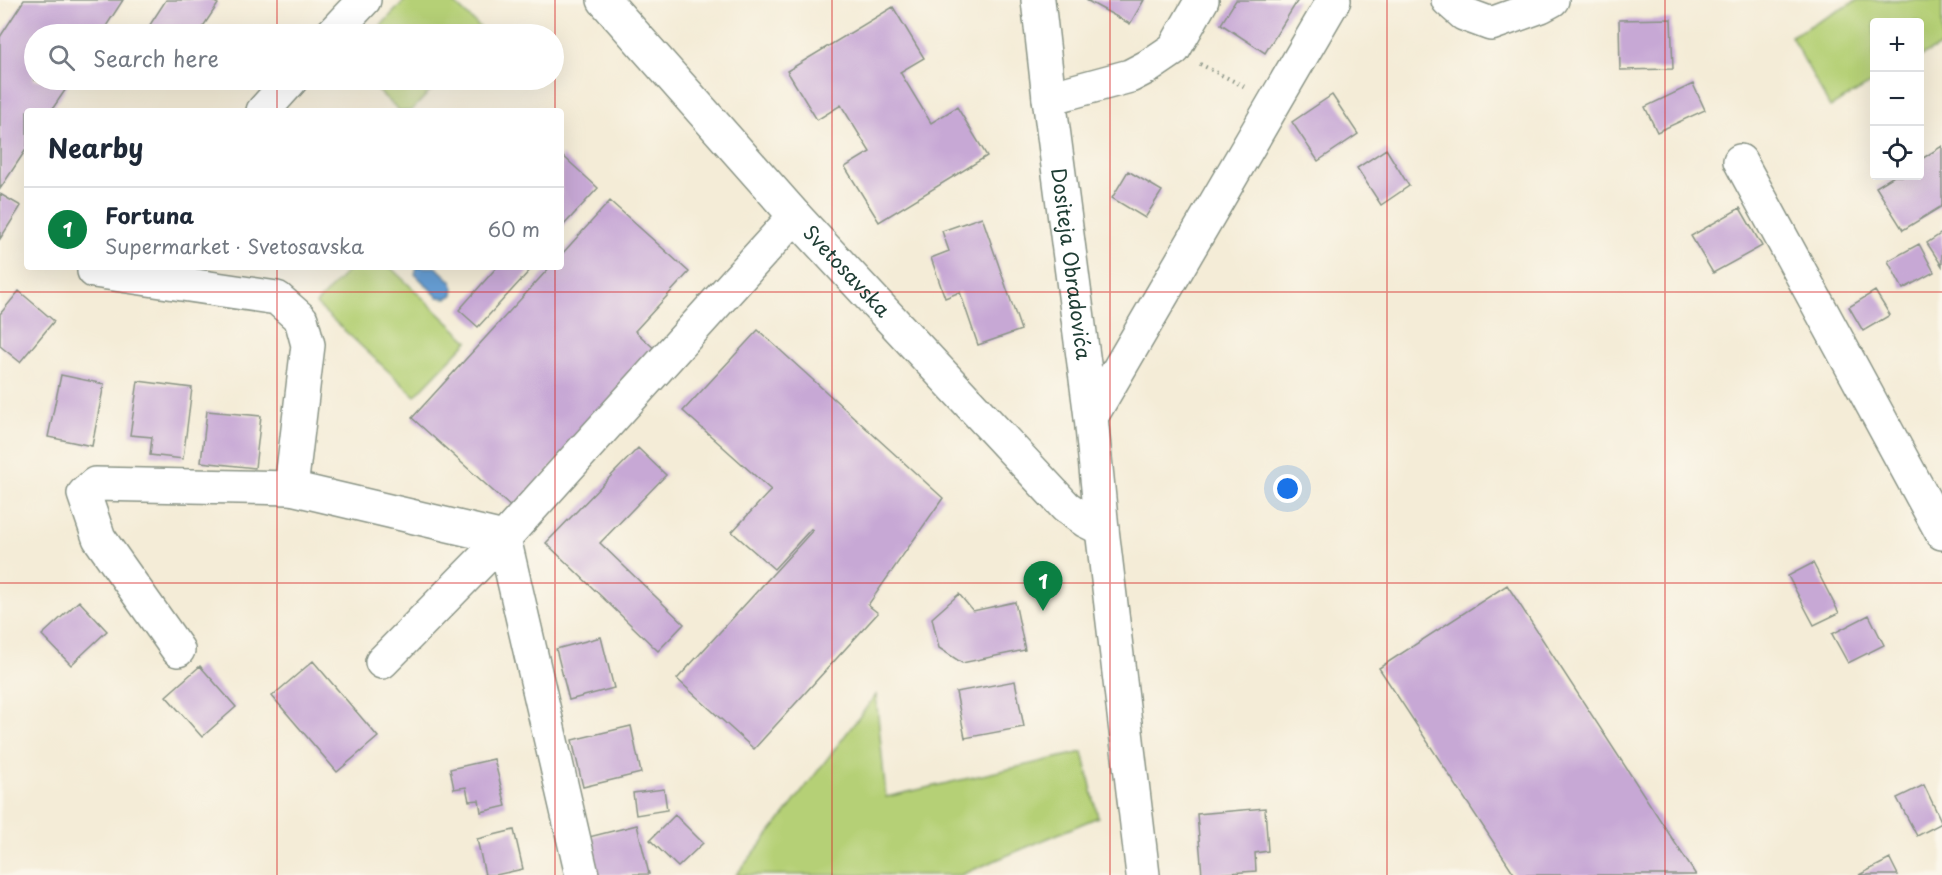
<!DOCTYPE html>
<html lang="en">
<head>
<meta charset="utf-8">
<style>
	body { margin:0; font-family:"Playpen Sans",sans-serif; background:#f6f6f7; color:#1f2937 }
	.controls { position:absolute; right:18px; top:18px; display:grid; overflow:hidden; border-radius:6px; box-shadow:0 6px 24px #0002 }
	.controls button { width:54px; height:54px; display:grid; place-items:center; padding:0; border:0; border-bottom:2px solid #e0e1e3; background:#fff; color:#1f2937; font:30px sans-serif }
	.you { position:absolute; left:1288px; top:489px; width:21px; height:21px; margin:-15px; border:4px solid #fff; border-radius:50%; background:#1a73e8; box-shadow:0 0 0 9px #1a73e833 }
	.badge { display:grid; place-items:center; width:39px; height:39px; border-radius:50%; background:#0b8043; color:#fff; font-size:20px; font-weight:700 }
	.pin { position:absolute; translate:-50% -50px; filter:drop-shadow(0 2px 3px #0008) }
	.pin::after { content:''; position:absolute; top:32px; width:21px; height:18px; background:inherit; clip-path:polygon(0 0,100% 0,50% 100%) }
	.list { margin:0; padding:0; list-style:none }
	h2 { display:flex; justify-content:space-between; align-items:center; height:78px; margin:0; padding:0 24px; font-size:26px }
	h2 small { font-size:20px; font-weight:400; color:#747a83 }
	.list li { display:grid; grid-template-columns:39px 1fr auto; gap:18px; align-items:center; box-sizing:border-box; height:84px; padding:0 24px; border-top:2px solid #e0e1e3 }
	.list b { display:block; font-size:22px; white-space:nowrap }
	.list p { margin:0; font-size:20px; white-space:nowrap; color:#747a83 }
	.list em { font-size:20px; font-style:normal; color:#747a83 }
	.icon { flex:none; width:33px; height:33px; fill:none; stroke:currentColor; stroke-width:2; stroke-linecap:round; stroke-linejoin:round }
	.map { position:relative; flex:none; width:1942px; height:875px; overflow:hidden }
	.search { position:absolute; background:#fff; box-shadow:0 6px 24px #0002; left:24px; top:24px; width:540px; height:66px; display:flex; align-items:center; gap:15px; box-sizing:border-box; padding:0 21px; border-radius:33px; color:#747a83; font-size:22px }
	.panel { position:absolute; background:#fff; box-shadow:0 6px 24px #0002; left:24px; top:108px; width:540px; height:162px; border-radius:6px }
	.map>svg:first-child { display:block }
	.green { fill:#b5d076; stroke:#6a8655; stroke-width:1.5 }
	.water { fill:#669ed4; stroke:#426e84; stroke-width:1.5 }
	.building { fill:#c7a8d5 }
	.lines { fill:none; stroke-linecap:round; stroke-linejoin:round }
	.minor-casing { stroke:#8a9486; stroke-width:36 }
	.path { stroke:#8a9486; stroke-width:4; stroke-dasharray:1.5 4.5; stroke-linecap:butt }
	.minor { stroke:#fff; stroke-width:33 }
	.grid { fill:none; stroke:#d62828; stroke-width:1.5; stroke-opacity:0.55 }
	.labels { text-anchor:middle; stroke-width:4.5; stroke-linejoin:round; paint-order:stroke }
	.street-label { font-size:20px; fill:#1f3d34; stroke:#fbf7ec }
</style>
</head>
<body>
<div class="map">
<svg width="1942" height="875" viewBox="0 0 1942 875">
	<rect width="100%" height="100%" fill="#fbf7ec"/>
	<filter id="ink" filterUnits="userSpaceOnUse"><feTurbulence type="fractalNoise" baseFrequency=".0167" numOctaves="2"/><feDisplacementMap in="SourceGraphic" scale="12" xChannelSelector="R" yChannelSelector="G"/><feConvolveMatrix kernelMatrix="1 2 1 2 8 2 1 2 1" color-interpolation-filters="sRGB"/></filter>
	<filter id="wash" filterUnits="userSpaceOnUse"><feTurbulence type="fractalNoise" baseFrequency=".008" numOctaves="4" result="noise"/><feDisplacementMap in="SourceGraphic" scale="24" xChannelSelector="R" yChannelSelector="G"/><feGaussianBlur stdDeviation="1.35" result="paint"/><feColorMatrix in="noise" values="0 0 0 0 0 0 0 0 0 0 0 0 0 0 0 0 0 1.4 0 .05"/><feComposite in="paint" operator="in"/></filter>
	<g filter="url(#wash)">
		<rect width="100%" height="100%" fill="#f4ecd7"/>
		<path class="green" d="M405 0H451L485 32 483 34H373Z
			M1858 0H1942V45L1920 57V22H1874V82L1830 107 1791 36Z
			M366 80H441L411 111H400Z
			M351 267H390L468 341 415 396 316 304Z
			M876 695 886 797 1083 752 1098 817 961 875H736L778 823Z"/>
		<path class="water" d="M417 267H436L451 281 454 288 453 295 447 298 438 297 415 274Z"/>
		<g id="blocks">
			<path class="building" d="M24 0H123L101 34H34V80H72L51 111H27V148L0 189V37Z
				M166 0H211L218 4 198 34H144Z
				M1086 0H1144L1130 24Z
				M1236 0H1298L1265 53 1221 24Z
				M893 7 924 58 900 72 931 123 957 107 987 156 879 222 845 167 870 152 841 105 817 120 787 71Z
				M1671 19 1673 69 1620 70 1619 20Z
				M1693 84 1705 110 1657 132 1645 107Z
				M1332 95 1358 134 1318 161 1292 122Z
				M1942 146V206L1903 230 1876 187 1894 176H1920V160Z
				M1386 149 1409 186 1381 205 1357 168Z
				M562 155 598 188 561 228V156Z
				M1128 171 1162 191 1145 218 1112 198Z
				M0 194 21 206 0 239Z
				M610 201 689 272 635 331 657 351 513 509 412 418 550 267H561V255Z
				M1740 208 1762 246 1713 273 1691 236Z
				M982 217 1021 330 978 345 960 292 945 298 931 258 949 251 942 231Z
				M1942 233V266L1927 243Z
				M1919 244 1934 272 1903 289 1888 261Z
				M497 267H533L478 327 459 310Z
				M19 291 54 321 20 362 0 346V314Z
				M1875 291 1890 315 1863 331 1849 307Z
				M758 330 943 498 868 605 878 613 754 749 677 679 813 530 811 529 774 569 732 532 771 490 683 411Z
				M61 375 104 384 92 446 48 437Z
				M138 381 192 388 183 459 150 455 152 437 130 435Z
				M207 411 261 416 255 468 201 462Z
				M638 448 666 475 600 543 684 624 658 651 546 543Z
				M1813 563 1839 613 1814 625 1788 576Z
				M1507 585 1696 875H1515L1379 668Z
				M959 594 973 611 1015 602 1025 650 962 663 939 648 932 618Z
				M79 601 107 631 71 665 42 635Z
				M1869 615 1884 645 1848 663 1832 634Z
				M601 637 614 688 569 700 556 649Z
				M313 661 378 737 337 772 272 696Z
				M200 666 236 707 202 737 166 696Z
				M1015 681 1024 727 965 738 956 692Z
				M631 726 641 773 583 787 572 740Z
				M494 759 506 806 481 812 479 800 469 801 466 787 454 789 450 769Z
				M1924 785 1942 823 1917 836 1897 798Z
				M664 789 667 810 636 815 633 793Z
				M1265 808 1268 851 1255 853 1256 871 1202 875 1197 814Z
				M675 815 703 843 678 867 650 840Z
				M637 825 649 874 598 875 589 837Z
				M514 830 523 869 496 875H485L477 839Z
				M1890 859 1898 875H1859Z"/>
		</g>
	</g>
	<g filter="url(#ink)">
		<use href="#blocks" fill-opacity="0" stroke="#8a9486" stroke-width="1.5"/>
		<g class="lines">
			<defs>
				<g id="minor">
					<path id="s1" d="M604 0 795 216 1066 507 1086 521 1102 529"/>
					<path id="s2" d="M1038 0 1049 98 1091 417 1102 529 1143 875"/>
					<path d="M1448 0 1464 14 1491 24 1541 6 1552 0"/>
					<path d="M332 34 364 0"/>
					<path d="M1049 98 1130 76 1149 66 1174 49 1202 0"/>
					<path d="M263 111 291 80"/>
					<path d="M1740 161 1942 533"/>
					<path d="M94 271 277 298 301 319 308 345 291 488"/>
					<path d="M1091 417 1334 0"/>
					<path d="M178 650 99 538 84 494 95 484 291 488 504 538 582 875"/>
					<path d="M382 662 504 538 795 216"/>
				</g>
			</defs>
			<use href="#minor" class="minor-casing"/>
			<path class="path" d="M1200 64 1247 88"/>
			<use href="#minor" class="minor"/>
		</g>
	</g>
	<path class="grid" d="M277 0V34M555 0V111M832 0V875M1110 0V875M1387 0V875M1665 0V875M277 80V111M277 267V875M555 267V875M0 292H1942M0 583H1942"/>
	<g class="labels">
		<g class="street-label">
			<text dy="7" stroke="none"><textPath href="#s2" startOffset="266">Dositeja Obradovića</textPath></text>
			<text dy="7" stroke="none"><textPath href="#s1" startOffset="364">Svetosavska</textPath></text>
		</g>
	</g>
</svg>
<div class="controls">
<button>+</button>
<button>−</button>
<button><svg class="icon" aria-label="locate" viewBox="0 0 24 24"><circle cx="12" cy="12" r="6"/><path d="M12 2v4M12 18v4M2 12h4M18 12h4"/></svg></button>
</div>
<div class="you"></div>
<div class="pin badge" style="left:1043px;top:611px">1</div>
<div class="search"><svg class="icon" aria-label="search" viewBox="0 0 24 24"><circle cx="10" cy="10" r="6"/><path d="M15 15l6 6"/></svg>Search here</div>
<section class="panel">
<h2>Nearby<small></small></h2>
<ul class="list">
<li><span class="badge">1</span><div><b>Fortuna</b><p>Supermarket · Svetosavska</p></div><em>60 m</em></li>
</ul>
</section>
</div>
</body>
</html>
